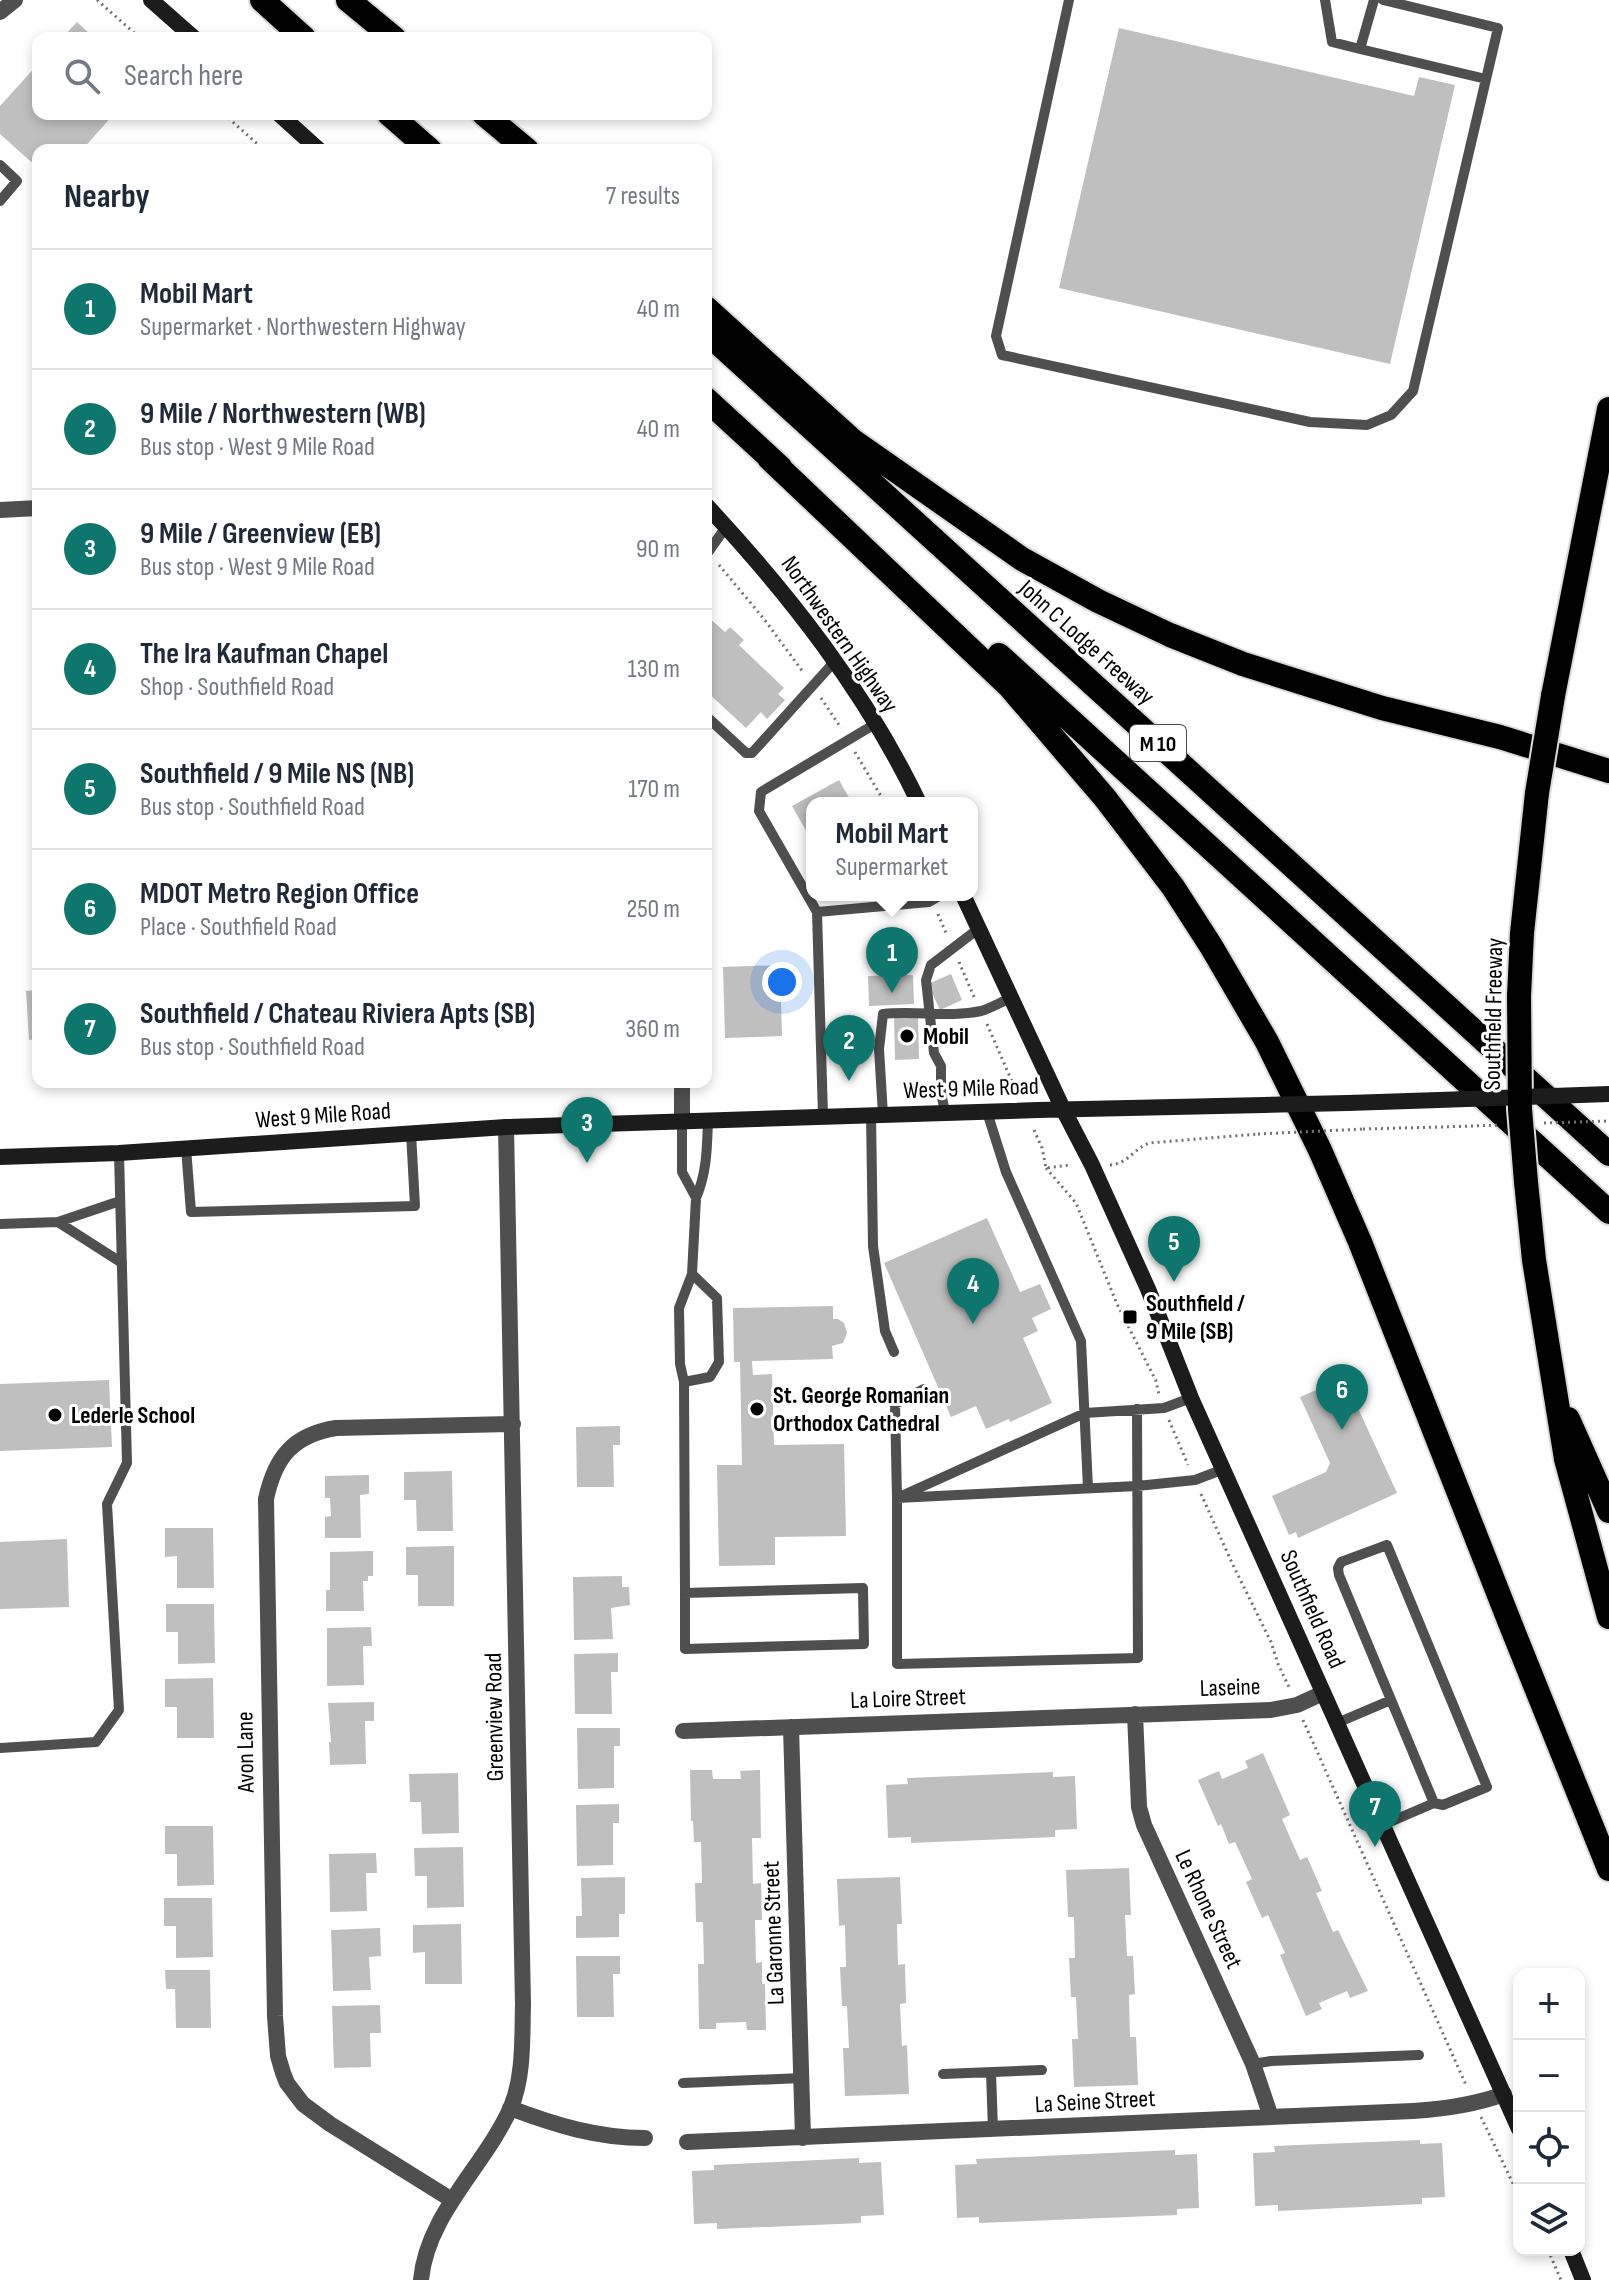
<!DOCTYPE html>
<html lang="en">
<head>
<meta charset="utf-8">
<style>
	body { margin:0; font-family:"Sofia Sans Condensed",sans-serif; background:#f6f6f7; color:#1f2937 }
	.controls { position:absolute; right:24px; bottom:24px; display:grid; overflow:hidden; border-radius:16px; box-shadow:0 4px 12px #0003 }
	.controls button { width:72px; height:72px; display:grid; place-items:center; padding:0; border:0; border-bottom:2px solid #e0e1e3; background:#fff; color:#1f2937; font:40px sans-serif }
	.you { position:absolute; left:782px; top:982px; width:28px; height:28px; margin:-20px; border:6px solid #fff; border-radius:50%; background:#1a73e8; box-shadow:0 0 0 12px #1a73e833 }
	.badge { display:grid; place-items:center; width:52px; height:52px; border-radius:50%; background:#0f766e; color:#fff; font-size:26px; font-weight:700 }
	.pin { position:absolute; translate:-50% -66px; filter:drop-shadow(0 2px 4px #0008) }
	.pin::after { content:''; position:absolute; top:42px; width:28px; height:24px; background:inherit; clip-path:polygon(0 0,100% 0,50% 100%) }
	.popup { position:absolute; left:806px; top:797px; width:172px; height:104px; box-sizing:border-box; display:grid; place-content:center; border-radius:16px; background:#fff; filter:drop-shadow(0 2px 6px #0005); font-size:26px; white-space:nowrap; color:#747a83 }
	.popup b { font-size:30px; color:#1f2937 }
	.popup::after { content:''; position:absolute; left:50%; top:100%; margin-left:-16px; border:16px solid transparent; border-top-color:#fff }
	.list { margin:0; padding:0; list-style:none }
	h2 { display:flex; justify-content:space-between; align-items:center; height:104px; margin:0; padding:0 32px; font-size:34px }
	h2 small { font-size:26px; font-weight:400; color:#747a83 }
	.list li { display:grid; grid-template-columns:52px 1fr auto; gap:24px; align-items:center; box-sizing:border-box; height:120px; padding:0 32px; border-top:2px solid #e0e1e3 }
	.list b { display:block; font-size:30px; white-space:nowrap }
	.list p { margin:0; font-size:26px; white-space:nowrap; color:#747a83 }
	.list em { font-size:26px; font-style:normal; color:#747a83 }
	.icon { flex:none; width:44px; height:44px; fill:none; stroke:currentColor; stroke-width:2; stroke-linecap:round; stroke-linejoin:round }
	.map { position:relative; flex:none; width:1609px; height:2280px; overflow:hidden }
	.search { position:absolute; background:#fff; box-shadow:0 4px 12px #0003; left:32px; top:32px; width:680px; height:88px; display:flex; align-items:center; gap:20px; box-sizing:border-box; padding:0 28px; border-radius:16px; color:#747a83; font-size:30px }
	.panel { position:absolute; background:#fff; box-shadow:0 4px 12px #0003; left:32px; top:144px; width:680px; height:944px; border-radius:16px }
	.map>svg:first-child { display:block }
	.building { fill:#bfbfbf }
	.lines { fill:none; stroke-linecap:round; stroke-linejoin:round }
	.motorway-casing { stroke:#dbdbdb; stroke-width:28 }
	.path { stroke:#717171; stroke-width:3; stroke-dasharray:2 4; stroke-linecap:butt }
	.service { stroke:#4f4f4f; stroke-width:10 }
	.minor { stroke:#4f4f4f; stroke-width:16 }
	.secondary { stroke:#1c1c1c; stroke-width:16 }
	.motorway { stroke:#000; stroke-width:24 }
	.motorway-bridge-casing { stroke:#dbdbdb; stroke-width:28; stroke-linecap:butt }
	.path-bridge { stroke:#717171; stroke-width:3; stroke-dasharray:2 4; stroke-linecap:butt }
	.secondary-bridge { stroke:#1c1c1c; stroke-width:16 }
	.motorway-bridge { stroke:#000; stroke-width:24 }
	.poi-dot { fill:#000; stroke:#fff; stroke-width:3 }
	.labels { text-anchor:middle; stroke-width:6; stroke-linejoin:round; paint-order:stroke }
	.shield { fill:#fff; stroke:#4c4c4c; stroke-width:2 }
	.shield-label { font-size:22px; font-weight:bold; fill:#000 }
	.street-label { font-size:24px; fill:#000; stroke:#fff }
	.poi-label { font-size:24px; font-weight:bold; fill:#000; stroke:#fff; text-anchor:start }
</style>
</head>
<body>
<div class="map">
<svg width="1609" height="2280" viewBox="0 0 1609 2280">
	<rect width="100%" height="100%" fill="#fff"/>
	<path class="building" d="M77 22 94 38H62Z
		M1119 28 1414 96 1419 77 1455 85 1390 364 1059 288Z
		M38 64V114H114L82 150H38V168L0 134V106Z
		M706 615 725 632 730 627 744 640 739 645 784 688 778 694 785 700 767 719 761 712 746 728 706 691Z
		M839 780 852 803H812V841L792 806Z
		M780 965 782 1036 725 1038 723 967Z
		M951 974 962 1000 940 1010 928 984Z
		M913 975 914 1004 869 1006 868 976Z
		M38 990V1039L29 1040 26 991Z
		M918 1015 919 1059 895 1060 894 1016Z
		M987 1218 1020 1292 1040 1284 1051 1309 1032 1318 1038 1331 1023 1338 1052 1403 1010 1422 1009 1419 986 1429 976 1406 951 1417 884 1263Z
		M833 1306V1319H838L844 1323 847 1333 843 1343 832 1346 833 1359 752 1361 753 1375 772 1374 774 1445 844 1444 846 1536 775 1537V1565L719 1566 717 1465H742L740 1362H734L733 1308Z
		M109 1380 112 1447 0 1451V1384Z
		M1339 1380 1341 1384 1346 1382 1397 1493 1298 1538 1296 1532 1289 1535 1272 1496 1326 1472 1330 1463 1300 1397Z
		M620 1426V1445H613L614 1487H577L576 1427Z
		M452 1471 453 1531H417L416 1500H404V1472Z
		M369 1475V1494L360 1495 361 1538H325V1517L331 1516 330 1498H325V1476Z
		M165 1528H213L214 1588H177V1556L165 1557Z
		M67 1539 69 1607 0 1609V1542Z
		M454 1546V1606H418V1575H406V1547Z
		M373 1551V1576H368V1581H363L364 1611H326V1590H330V1552Z
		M622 1576V1587H629L630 1605 611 1608 613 1639 574 1640 573 1577Z
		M166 1604H214L215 1663 178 1664V1632H166Z
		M371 1627 372 1646H363L364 1685 327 1686V1628Z
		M618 1653V1672H611L612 1714H575L574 1654Z
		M213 1678 214 1738H177V1707H165V1679Z
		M374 1702V1721H365L366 1764 330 1765 329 1742H331L328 1703Z
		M577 1728H620V1746H614V1788L578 1789Z
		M1263 1753 1290 1815 1282 1819 1300 1860 1307 1857 1322 1891 1316 1893 1333 1932 1338 1930 1368 1991 1350 1998 1347 1991 1319 2003 1322 2009 1306 2016 1280 1955 1285 1953 1268 1915 1262 1918 1246 1882 1252 1879 1235 1842 1229 1844 1221 1824 1218 1826 1198 1780 1219 1771 1222 1779 1248 1768 1245 1761Z
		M690 1770H712L713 1779H741L740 1771 760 1770 761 1838H752L753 1884 761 1883 762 1920H755L756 1963 762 1962V1984H765L766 2030H747L746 2022 716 2023V2029H699L698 1964H704L703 1922H696L695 1883H702L701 1842H694L693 1821H691Z
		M1053 1772V1777L1075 1776 1077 1829 1055 1830V1837L911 1843V1837L888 1838 886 1785 908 1784 907 1778Z
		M458 1773 459 1833 422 1834 421 1802H410L409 1774Z
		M619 1804V1823H613V1865L577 1866 576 1805Z
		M165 1826H213L214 1885 177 1886V1854H165Z
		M463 1847 464 1907 427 1908V1876H415L414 1848Z
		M376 1853 377 1873H366L367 1911 330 1912 329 1854Z
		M1129 1868 1131 1915H1125L1127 1956H1133L1135 1994 1129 1995 1130 2037H1136L1138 2085 1074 2087 1072 2039H1078L1076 1997H1071L1069 1958H1075L1074 1917H1068L1066 1870Z
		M625 1877V1914H619V1937L576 1938V1916H582L581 1878Z
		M900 1877 902 1924H897L898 1965 905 1964 906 2003 900 2004 902 2046 907 2045 909 2094 845 2096 843 2048H849L847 2006H842L840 1967H846L845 1925 839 1926 837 1879Z
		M164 1898H212L213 1957 176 1958V1926H164Z
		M461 1924 462 1984H425V1952L413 1953V1925Z
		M380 1928 381 1956 369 1957 371 1990 333 1991 331 1930Z
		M576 1956H620V1974H613L614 2017H577Z
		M165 1970H210L211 2028H176L175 1989H166Z
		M380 2005 381 2033H370L371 2067 334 2068 332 2006Z
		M1420 2140V2144L1442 2143 1445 2197 1422 2198V2204L1278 2211V2205L1255 2206 1253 2153 1275 2152 1274 2146Z
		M1175 2150V2155L1197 2154 1199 2208 1177 2209V2215L979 2223V2217L957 2218 955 2165 977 2164 976 2159Z
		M859 2158V2163L881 2162 884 2215 861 2216V2223L717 2229V2223L694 2224 692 2171 714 2170V2165Z"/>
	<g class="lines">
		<defs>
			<path id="motorway" d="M262 0 304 38
				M348 0 394 38
				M389 114 430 150
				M484 114 527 150
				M706 308 852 440 1022 559 1098 601 1170 635 1243 664 1382 708 1500 737 1609 771
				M706 332 1609 1154
				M706 399 780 467
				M769 458 1009 686 1105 798 1173 887 1211 946 1267 1042 1320 1150 1360 1242 1510 1623 1609 1869
				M999 655 1609 1212
				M1553 696 1609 409
				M1519 996 1522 933 1537 793
				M1526 1182 1534 1260 1566 1459 1609 1617
				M1568 1419 1609 1511"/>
		</defs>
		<use href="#motorway" class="motorway-casing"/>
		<path class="path" d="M97 0 140 38
			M224 114 264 150
			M719 565 764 619 803 672
			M821 698 841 728
			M855 752 885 803
			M938 914 946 933
			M959 962 975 999
			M987 1024C997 1047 1007 1070 1017 1093
			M1363 1129 1441 1127
			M1034 1130 1042 1148 1046 1168 1070 1165
			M1110 1165C1127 1164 1134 1149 1149 1143L1258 1134
			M1046 1168 1076 1203 1117 1304 1156 1381 1159 1395
			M1169 1420 1188 1465
			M1201 1494 1232 1563 1271 1642 1278 1664 1289 1687
			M1303 1720 1466 2085
			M1481 2117 1519 2196
			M1548 2250 1561 2280"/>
		<path class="service" d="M1069 0 996 336 1002 355 1310 422 1367 425 1391 415 1413 391 1498 28 1383 0
			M1325 0 1332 42 1360 49 1374 0
			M1360 49 1486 79
			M0 165 17 181 0 201
			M706 555 726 527
			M706 716 746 753H752L835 661
			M817 912 929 902 941 895
			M987 1112 1006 1172 1081 1341 1088 1488
			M945 1113 941 1092V1066L934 1053 926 980 931 965 978 929
			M871 1115 873 1246 885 1331 894 1352
			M883 1115 879 1049 883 1014C915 1010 949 1018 981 1011 991 1008 1001 1002 1011 998
			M823 1116 817 912 759 811 761 792 875 724
			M682 1121V1172L696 1198C707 1172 707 1148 708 1120
			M186 1148 191 1212 415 1206 411 1133
			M58 1222 122 1263
			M0 1224 58 1222 120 1201
			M684 1382 710 1377 719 1362 717 1298 692 1274
			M924 1389 895 1404 897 1498 1137 1486 1195 1480 1224 1469
			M1137 1409 1138 1658 897 1664V1498L1085 1413 1164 1408 1191 1398
			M685 1593V1649L864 1644 863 1588 685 1593 684 1382 680 1364 679 1308 692 1274 696 1198
			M1337 1723 1391 1700
			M0 1748 96 1742 119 1710 107 1504 127 1463 119 1153
			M1383 1825 1434 1803 1339 1575 1338 1568 1341 1562 1387 1545 1487 1787 1443 1805 1434 1803
			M1253 2064 1271 2061 1419 2055
			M991 2072 993 2130
			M943 2074 1042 2070
			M683 2083 802 2078"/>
		<path class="minor" d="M0 12 15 0
			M0 510 38 508
			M682 1121V1082
			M1135 1714 1139 1807 1144 1825 1253 2064 1271 2117
			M791 1727 803 2138
			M683 1731 1271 1710 1297 1705 1323 1693
			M510 2108C555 2125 597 2138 645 2138
			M687 2142 1413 2111C1445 2109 1474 2105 1504 2094
			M452 2200 330 2124 303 2104 287 2083 283 2073 278 2056 275 2016 266 1499C275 1457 293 1435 336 1428L513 1424
			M421 2280C427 2214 485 2166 511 2107 524 2076 522 2038 523 2005L506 1127"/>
		<path class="secondary" d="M151 0 194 38
			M279 114 319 150
			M706 505C789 594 866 692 919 803
			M963 895 1063 1109 1092 1165 1148 1289 1191 1398 1519 2129
			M1348 1103 1409 1101
			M0 1157 119 1153 506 1127 1038 1110 1264 1105
			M1571 2250 1583 2280"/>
		<use href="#motorway" class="motorway"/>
		<defs>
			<path id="motorway-bridge" d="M1537 793 1553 696
				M1519 996 1520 1109 1526 1182"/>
		</defs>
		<use href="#motorway-bridge" class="motorway-bridge-casing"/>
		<path class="path-bridge" d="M1544 1123 1609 1121
			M1441 1127 1501 1125
			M1258 1134 1363 1129"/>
		<path class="secondary-bridge" d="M1409 1101 1609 1094
			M1264 1105 1348 1103"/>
		<use href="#motorway-bridge" class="motorway-bridge"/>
	</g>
	<g class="poi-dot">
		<circle cx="907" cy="1036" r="8"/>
		<rect x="1122" y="1309" width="16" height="16" rx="4"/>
		<circle cx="757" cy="1409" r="8"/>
		<circle cx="55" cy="1415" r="8"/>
	</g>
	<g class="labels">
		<rect class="shield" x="1130" y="725" width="56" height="36" rx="6"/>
		<g class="shield-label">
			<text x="1158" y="751">M 10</text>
		</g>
		<g class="street-label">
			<text transform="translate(840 634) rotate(55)" y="8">Northwestern Highway</text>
			<text transform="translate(1087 642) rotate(42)" y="8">John C Lodge Freeway</text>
			<text transform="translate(1493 1014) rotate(-89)" y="8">Southfield Freeway</text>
			<text transform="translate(971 1088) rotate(-2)" y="8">West 9 Mile Road</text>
			<text transform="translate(323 1115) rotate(-4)" y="8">West 9 Mile Road</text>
			<text transform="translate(1313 1609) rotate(66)" y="8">Southfield Road</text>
			<text transform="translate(1230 1687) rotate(-2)" y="8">Laseine</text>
			<text transform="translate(908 1698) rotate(-2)" y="8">La Loire Street</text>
			<text transform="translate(494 1717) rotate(-91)" y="8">Greenview Road</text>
			<text transform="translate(245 1752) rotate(-91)" y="8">Avon Lane</text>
			<text transform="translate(1209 1909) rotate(65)" y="8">Le Rhone Street</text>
			<text transform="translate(773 1933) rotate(-92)" y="8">La Garonne Street</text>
			<text transform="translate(1095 2101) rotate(-3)" y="8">La Seine Street</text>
		</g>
		<g class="poi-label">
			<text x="923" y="1044">Mobil</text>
			<text x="1146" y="1311">Southfield /<tspan x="1146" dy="28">9 Mile (SB)</tspan></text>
			<text x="773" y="1403">St. George Romanian<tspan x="773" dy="28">Orthodox Cathedral</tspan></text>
			<text x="71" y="1423">Lederle School</text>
		</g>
	</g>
</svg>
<div class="controls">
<button>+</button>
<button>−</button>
<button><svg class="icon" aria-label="locate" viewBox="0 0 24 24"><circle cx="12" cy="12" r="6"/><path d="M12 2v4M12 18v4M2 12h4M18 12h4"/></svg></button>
<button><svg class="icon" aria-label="layers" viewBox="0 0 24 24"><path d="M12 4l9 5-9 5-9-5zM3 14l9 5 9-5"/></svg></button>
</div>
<div class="you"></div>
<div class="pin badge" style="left:892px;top:993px">1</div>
<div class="popup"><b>Mobil Mart</b>Supermarket</div>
<div class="pin badge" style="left:849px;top:1081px">2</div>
<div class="pin badge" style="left:587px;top:1163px">3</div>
<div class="pin badge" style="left:973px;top:1324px">4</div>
<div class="pin badge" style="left:1174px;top:1282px">5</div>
<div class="pin badge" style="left:1342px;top:1430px">6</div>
<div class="pin badge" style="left:1375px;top:1847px">7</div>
<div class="search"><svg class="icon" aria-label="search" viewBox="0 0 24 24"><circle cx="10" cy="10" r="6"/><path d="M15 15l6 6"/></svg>Search here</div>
<section class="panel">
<h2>Nearby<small>7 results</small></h2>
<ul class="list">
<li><span class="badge">1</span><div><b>Mobil Mart</b><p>Supermarket · Northwestern Highway</p></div><em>40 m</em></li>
<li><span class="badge">2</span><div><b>9 Mile / Northwestern (WB)</b><p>Bus stop · West 9 Mile Road</p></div><em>40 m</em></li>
<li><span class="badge">3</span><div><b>9 Mile / Greenview (EB)</b><p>Bus stop · West 9 Mile Road</p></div><em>90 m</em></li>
<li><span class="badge">4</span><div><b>The Ira Kaufman Chapel</b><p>Shop · Southfield Road</p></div><em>130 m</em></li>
<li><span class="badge">5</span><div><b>Southfield / 9 Mile NS (NB)</b><p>Bus stop · Southfield Road</p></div><em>170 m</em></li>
<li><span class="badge">6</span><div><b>MDOT Metro Region Office</b><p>Place · Southfield Road</p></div><em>250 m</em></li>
<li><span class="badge">7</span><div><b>Southfield / Chateau Riviera Apts (SB)</b><p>Bus stop · Southfield Road</p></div><em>360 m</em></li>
</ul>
</section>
</div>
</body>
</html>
